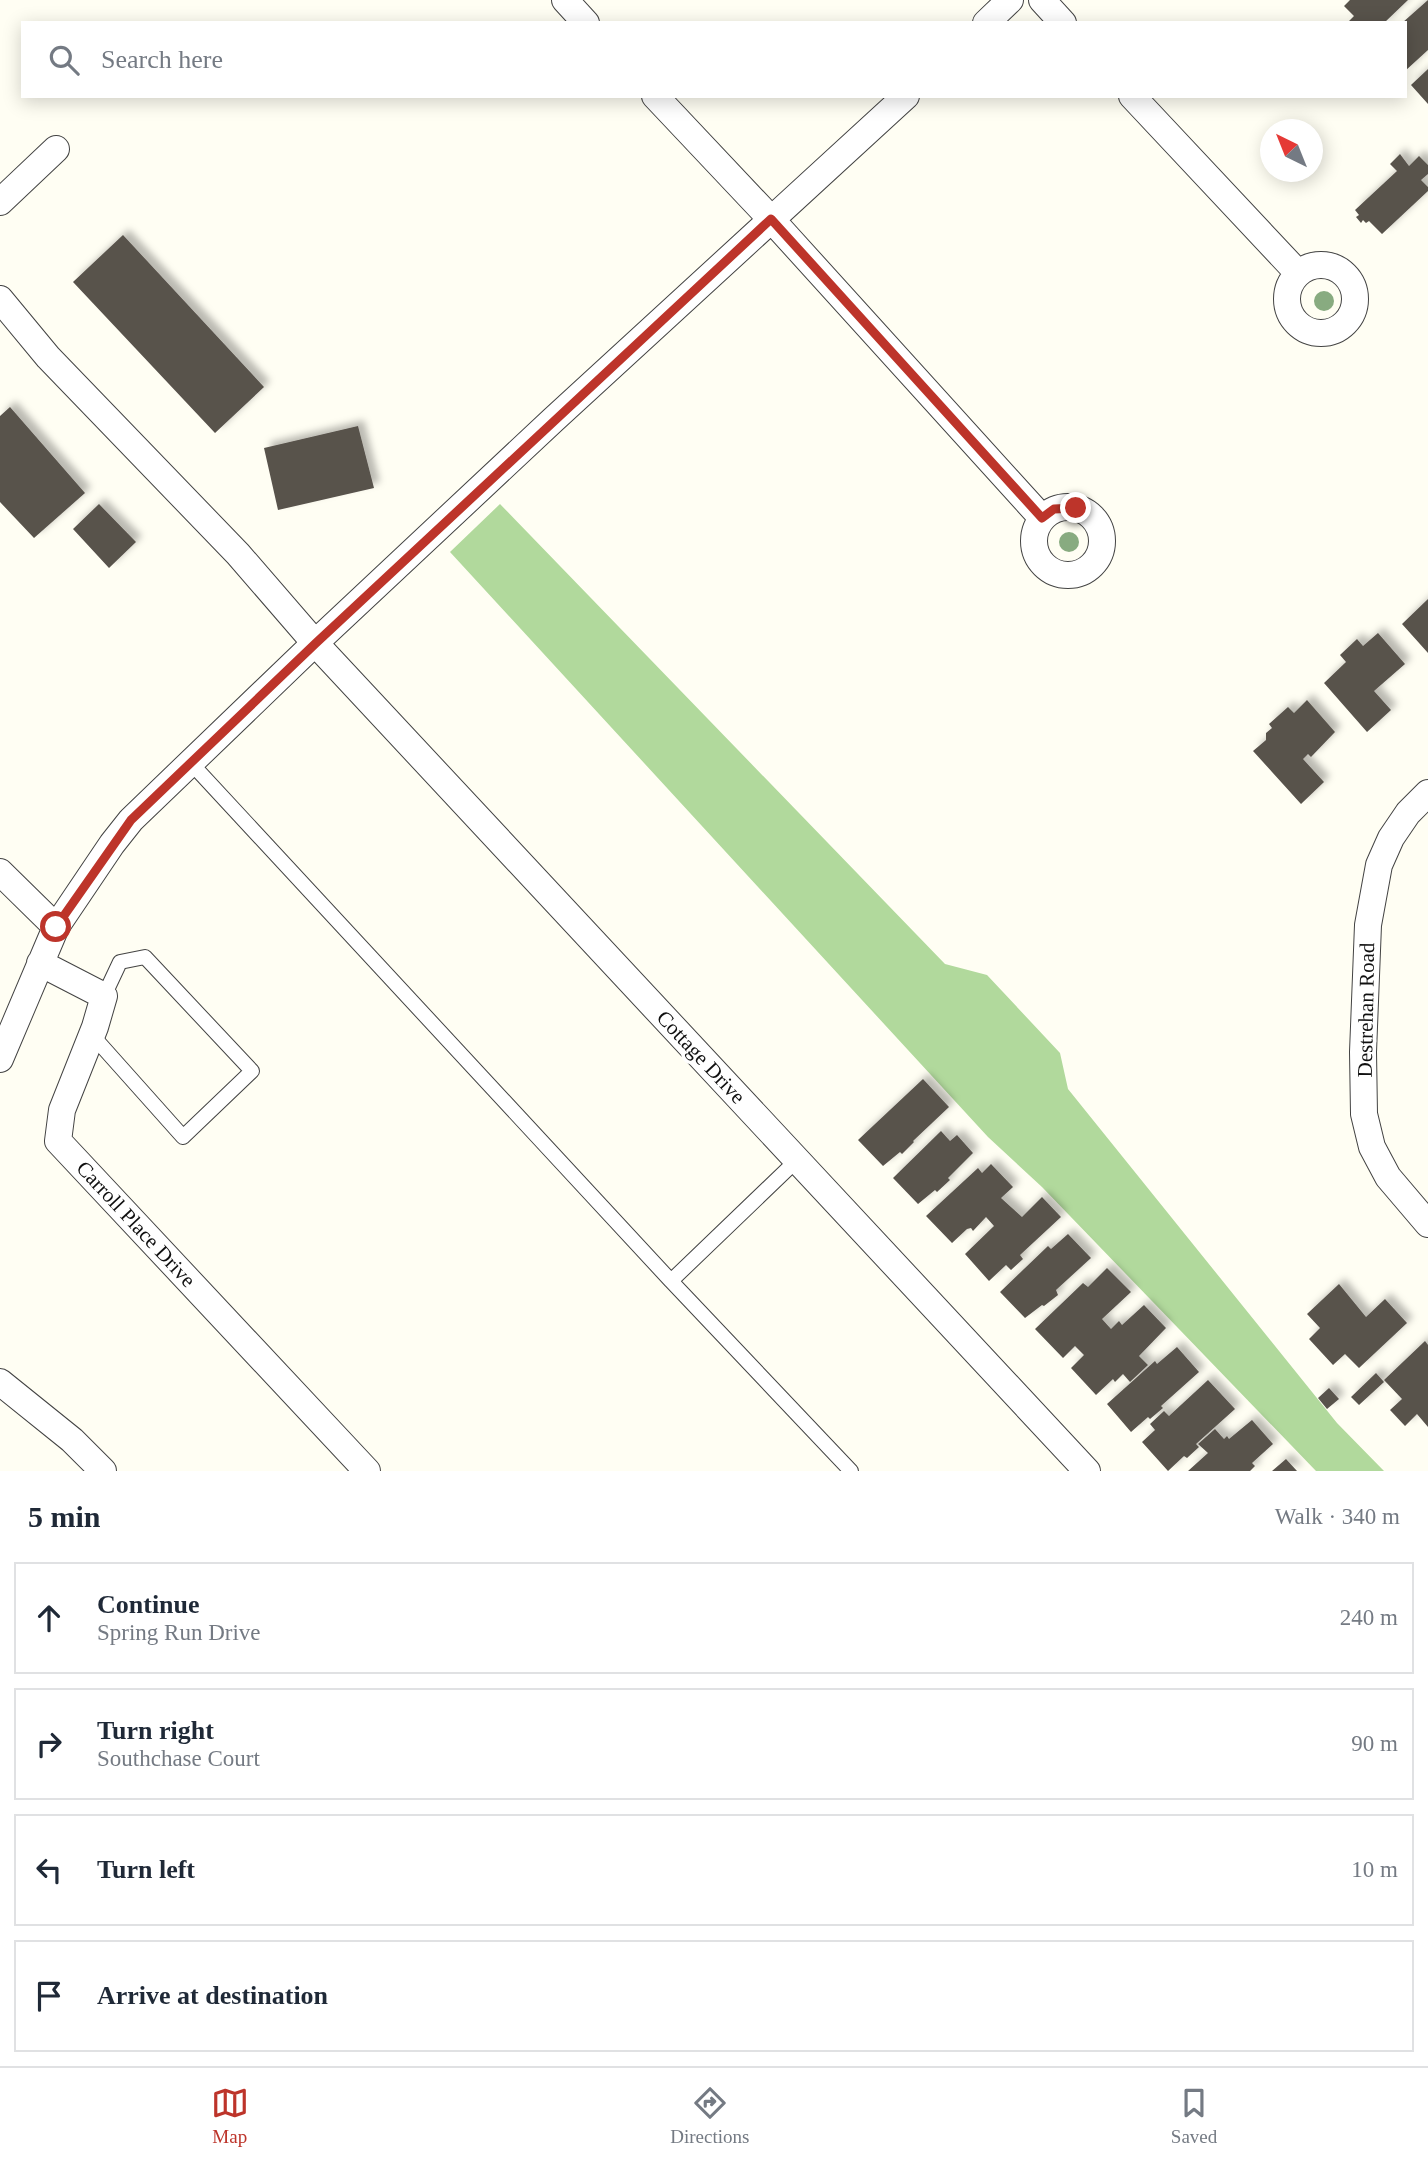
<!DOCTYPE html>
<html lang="en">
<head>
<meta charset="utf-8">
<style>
	body { margin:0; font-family:"Times New Roman",serif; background:#f6f6f7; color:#1f2937 }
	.compass { position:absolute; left:1260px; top:119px; width:63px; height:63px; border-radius:50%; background:#fff; box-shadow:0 4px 18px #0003; rotate:317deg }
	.stop { position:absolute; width:21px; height:21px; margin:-16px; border:5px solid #bd342a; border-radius:50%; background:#fff }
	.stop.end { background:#bd342a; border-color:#fff; box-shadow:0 2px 7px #0008 }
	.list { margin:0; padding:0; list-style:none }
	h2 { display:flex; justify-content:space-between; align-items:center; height:91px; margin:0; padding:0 28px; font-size:30px }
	h2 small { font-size:23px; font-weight:400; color:#747a83 }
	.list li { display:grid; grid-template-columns:46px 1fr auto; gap:21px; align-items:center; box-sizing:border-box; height:112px; margin:0 14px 14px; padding:0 14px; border:2px solid #e0e1e3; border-radius:0px }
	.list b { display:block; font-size:26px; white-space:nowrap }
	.list p { margin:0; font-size:23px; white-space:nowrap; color:#747a83 }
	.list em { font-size:23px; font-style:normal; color:#747a83 }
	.icon { flex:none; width:38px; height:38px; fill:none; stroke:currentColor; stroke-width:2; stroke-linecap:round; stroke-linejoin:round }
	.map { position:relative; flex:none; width:1428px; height:1471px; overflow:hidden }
	.search { position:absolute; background:#fff; box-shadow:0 4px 18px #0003; left:21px; right:21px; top:21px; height:77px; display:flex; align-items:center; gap:18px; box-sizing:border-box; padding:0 24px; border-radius:0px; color:#747a83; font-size:26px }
	.sheet { height:595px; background:#fff }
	nav { display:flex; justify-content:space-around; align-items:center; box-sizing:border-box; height:98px; border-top:2px solid #e0e1e3; background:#fff; font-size:19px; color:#747a83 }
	nav a { display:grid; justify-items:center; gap:4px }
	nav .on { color:#bd342a }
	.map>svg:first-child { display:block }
	.forest { fill:#b1d99c }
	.building { fill:#58524c; filter:url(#shadow) }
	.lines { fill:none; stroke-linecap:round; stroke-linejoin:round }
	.service-casing { stroke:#434343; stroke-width:16 }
	.minor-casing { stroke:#434343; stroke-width:28 }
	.service { stroke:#fff; stroke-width:14 }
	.minor { stroke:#fff; stroke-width:26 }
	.tree { fill:#88ab80 }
	.route { stroke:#bd342a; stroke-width:9 }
	.labels { text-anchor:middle; stroke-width:7; stroke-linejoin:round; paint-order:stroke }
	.street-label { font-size:21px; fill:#101010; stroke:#fff }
</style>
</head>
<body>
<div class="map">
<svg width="1428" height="1471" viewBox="0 0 1428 1471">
	<defs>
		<filter id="shadow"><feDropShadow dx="6" dy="-6" stdDeviation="3.5" flood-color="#0004"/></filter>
	</defs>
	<rect width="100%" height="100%" fill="#fffef3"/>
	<path class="forest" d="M500 504 945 964 987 975 1060 1053 1068 1089 1337 1423 1384 1471H1316L1042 1187 988 1137 450 552Z"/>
	<path class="building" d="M1350 0H1408L1384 23H1347L1354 16 1344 6Z
		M1428 0V50L1405 71V23H1402Z
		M1428 69V104L1411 85Z
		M1400 154 1409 166 1419 156 1428 165V174L1421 180 1428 187V191L1382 234 1369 221 1366 223 1363 220 1361 223 1356 217 1359 215 1355 210 1397 171 1390 164Z
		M123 235 264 387 215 433 73 282Z
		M10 407 85 493 34 538 0 502V416Z
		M358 426 374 488 278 510 264 448Z
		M99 504 136 542 109 568 73 529Z
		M1428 599V653L1402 624Z
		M1378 633 1405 664 1374 691 1391 710 1367 732 1324 683 1346 662 1340 655 1357 639 1363 646Z
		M1307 700 1335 732 1311 757 1308 754 1303 759 1324 782 1301 804 1253 751 1266 740V733L1272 728 1269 724 1288 707 1294 713Z
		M923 1079 949 1107 913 1141 914 1142 902 1154 900 1152 883 1166 858 1140Z
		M941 1131 950 1141 957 1135 973 1153 948 1178 950 1180 937 1192 935 1190 918 1204 893 1178Z
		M991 1164 1013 1187 1001 1198 1022 1217 1042 1197 1061 1217 1020 1255 1023 1259 1011 1270 1006 1265 989 1281 965 1254 994 1226 986 1217 973 1231 971 1228 967 1229 952 1243 926 1216 978 1168 982 1173Z
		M1068 1234 1091 1258 1056 1290 1058 1295 1044 1306 1042 1305 1025 1318 1000 1292 1048 1246 1051 1249Z
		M1107 1268 1131 1292 1102 1319 1111 1329 1119 1321 1122 1325 1144 1305 1166 1328 1139 1356 1148 1365 1130 1382 1123 1374 1115 1382 1113 1379 1096 1395 1071 1368 1084 1355 1075 1346 1063 1358 1035 1329 1083 1283 1088 1287Z
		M1339 1284 1366 1317 1385 1299 1407 1323 1359 1368 1345 1354 1333 1365 1309 1339 1320 1328 1307 1314Z
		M1425 1341 1428 1345V1427L1417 1414 1405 1426 1390 1410 1402 1399 1384 1380Z
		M1177 1347 1199 1372 1161 1406 1163 1408 1150 1419 1148 1417 1131 1432 1107 1404 1155 1361 1157 1364Z
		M1376 1373 1384 1382 1359 1405 1351 1397Z
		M1208 1380 1235 1409 1196 1444 1199 1447 1187 1458 1184 1456 1168 1471 1142 1442 1155 1430 1150 1424 1164 1411 1169 1416Z
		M1329 1388 1339 1399 1327 1409 1318 1398Z
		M1252 1420 1273 1444 1252 1463 1255 1466 1250 1471H1188L1208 1453 1198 1444 1215 1429 1224 1439 1227 1436 1229 1439Z
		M1286 1459 1297 1471H1272Z"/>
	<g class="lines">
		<defs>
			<path id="service" d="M191 763 671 1281
				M92 1035 183 1137 252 1071 145 957 120 962 104 996
				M797 1160 671 1281 851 1471"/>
			<path id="minor" d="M565 0 586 23
				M1042 0 1063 23
				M986 23 1010 0
				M655 96 771 219 1042 518
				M1132 96 1298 273
				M0 202 56 149
				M1287 299a34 34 0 1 1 68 0a34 34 0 1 1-68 0Z
				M0 299 48 357 238 554 315 643 1087 1471
				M1034 541a34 34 0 1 1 68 0a34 34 0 1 1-68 0Z
				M1428 793 1408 813 1391 838 1379 865 1368 925 1363 1052 1364 1114 1372 1147 1388 1177 1428 1224
				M0 872 56 927
				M40 963 104 996 95 1027 62 1110 58 1141 367 1471
				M0 1059 56 927 112 844 131 820 315 643 553 420 906 96
				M0 1382 72 1440 103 1471"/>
		</defs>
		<use href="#service" class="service-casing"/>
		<use href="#minor" class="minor-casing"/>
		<use href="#service" class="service"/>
		<use href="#minor" class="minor"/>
	</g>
	<g class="tree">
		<circle cx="1324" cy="301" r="10"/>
		<circle cx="1069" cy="542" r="10"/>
	</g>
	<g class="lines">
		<path class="route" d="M56 927 131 820 316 643 771 219 1042 518 1054 509 1076 508"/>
	</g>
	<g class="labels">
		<g class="street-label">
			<text transform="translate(1366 1010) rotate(-89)" y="7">Destrehan Road</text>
			<text transform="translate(701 1057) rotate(47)" y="7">Cottage Drive</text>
			<text transform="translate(136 1224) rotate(47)" y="7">Carroll Place Drive</text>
		</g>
	</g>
</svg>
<svg class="compass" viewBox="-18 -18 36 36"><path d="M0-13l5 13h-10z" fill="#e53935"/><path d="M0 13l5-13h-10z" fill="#747a83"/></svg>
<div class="stop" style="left:56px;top:927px"></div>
<div class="stop end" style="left:1076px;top:508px"></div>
<div class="search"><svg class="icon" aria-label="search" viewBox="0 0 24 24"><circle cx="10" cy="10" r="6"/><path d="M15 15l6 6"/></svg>Search here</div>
</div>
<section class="sheet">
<h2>5 min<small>Walk · 340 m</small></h2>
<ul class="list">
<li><svg class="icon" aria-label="ahead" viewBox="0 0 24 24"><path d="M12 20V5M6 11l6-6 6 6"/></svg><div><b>Continue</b><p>Spring Run Drive</p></div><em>240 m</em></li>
<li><svg class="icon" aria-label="right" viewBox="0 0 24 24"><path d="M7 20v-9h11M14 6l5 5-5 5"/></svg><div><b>Turn right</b><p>Southchase Court</p></div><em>90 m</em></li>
<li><svg class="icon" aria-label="left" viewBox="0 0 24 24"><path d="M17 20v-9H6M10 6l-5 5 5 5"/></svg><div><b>Turn left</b></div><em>10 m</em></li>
<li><svg class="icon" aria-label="arrive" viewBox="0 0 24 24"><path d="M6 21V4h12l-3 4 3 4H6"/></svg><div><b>Arrive at destination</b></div></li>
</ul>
</section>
<nav>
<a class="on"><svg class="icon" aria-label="map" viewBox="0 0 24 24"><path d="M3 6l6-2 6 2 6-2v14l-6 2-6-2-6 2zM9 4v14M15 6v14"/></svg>Map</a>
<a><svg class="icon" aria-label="directions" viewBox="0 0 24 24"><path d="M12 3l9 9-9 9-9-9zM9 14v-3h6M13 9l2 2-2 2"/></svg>Directions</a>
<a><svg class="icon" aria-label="saved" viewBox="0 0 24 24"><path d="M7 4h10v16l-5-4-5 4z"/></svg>Saved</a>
</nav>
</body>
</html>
